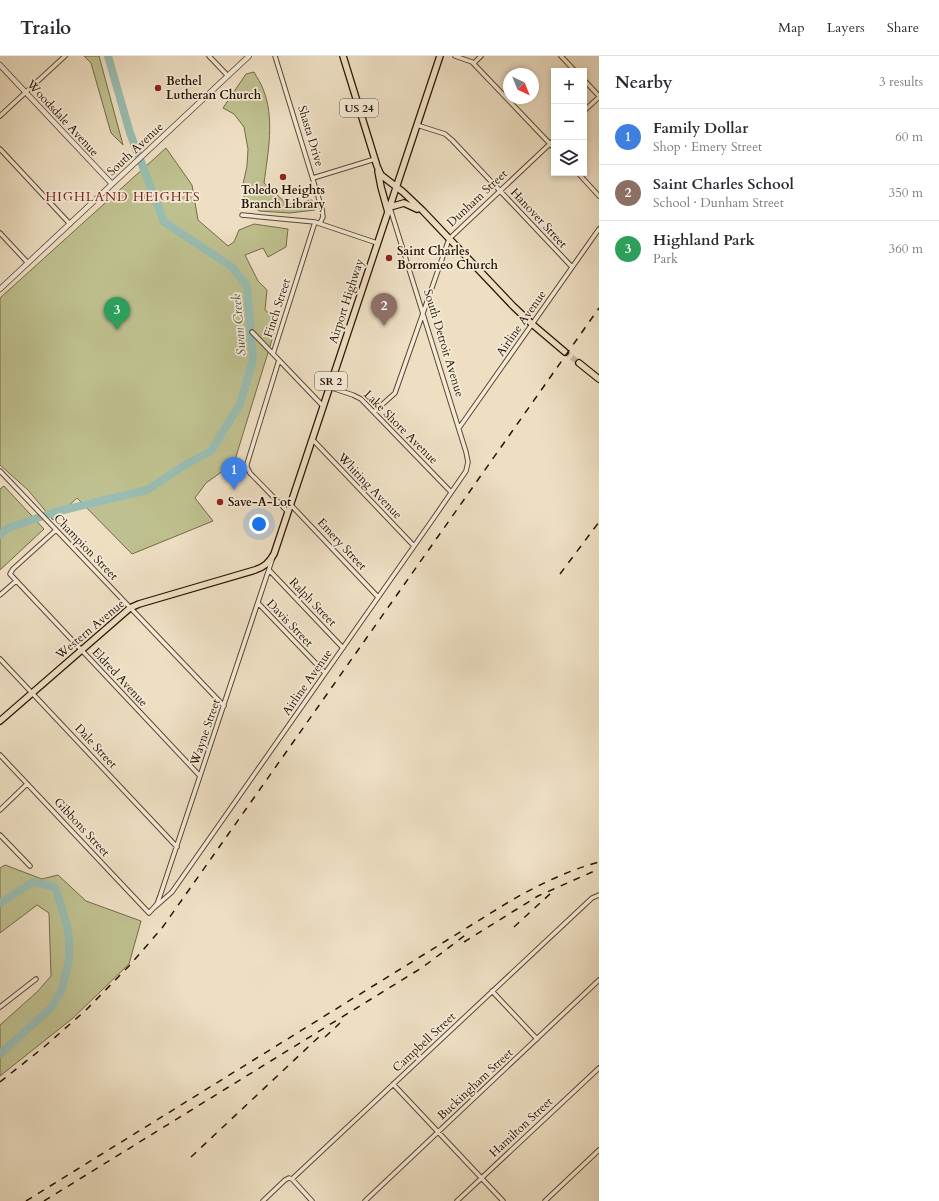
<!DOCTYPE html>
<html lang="en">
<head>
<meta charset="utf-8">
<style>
	body { margin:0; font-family:Cardo,serif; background:#f2f2f3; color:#2b2b33 }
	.controls { position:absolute; right:12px; top:12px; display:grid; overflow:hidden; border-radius:0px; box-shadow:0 2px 6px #0003 }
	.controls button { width:36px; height:36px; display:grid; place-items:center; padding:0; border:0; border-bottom:1px solid #e1e1e2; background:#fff; color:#2b2b33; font:20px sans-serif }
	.compass { position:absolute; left:503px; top:12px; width:36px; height:36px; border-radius:50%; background:#fff; box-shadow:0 2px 6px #0003; rotate:137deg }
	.you { position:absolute; left:259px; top:468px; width:14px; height:14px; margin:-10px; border:3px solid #fff; border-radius:50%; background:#1a73e8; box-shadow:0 0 0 6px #1a73e833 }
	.badge { display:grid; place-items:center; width:26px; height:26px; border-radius:50%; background:#d93025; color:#fff; font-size:13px; font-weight:700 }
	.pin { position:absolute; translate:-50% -33px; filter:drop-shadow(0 1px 2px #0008) }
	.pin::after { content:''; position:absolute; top:21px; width:14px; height:12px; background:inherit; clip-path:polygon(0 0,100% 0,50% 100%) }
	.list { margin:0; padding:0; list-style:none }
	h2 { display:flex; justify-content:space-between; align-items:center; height:52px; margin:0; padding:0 16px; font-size:17px }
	h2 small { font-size:13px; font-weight:400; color:#7c7c81 }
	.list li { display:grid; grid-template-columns:26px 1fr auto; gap:12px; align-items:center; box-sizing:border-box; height:56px; padding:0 16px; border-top:1px solid #e1e1e2 }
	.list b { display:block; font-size:15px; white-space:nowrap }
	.list p { margin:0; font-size:13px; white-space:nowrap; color:#7c7c81 }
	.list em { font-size:13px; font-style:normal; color:#7c7c81 }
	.icon { flex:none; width:22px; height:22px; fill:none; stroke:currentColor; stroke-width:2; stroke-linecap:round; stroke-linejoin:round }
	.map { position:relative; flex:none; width:599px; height:1145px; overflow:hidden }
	header { display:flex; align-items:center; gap:24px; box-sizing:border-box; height:56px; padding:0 20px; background:#fff; border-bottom:1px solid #e1e1e2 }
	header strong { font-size:19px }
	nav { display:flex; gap:22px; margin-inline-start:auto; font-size:14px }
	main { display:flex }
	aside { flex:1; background:#fff }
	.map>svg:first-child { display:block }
	.green { fill:#bfc08f; stroke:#746a48 }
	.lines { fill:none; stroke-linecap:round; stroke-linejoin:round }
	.river { stroke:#99bdb2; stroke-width:8 }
	.primary-tunnel { stroke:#c7b69c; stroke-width:5.5; stroke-dasharray:5.5 3; stroke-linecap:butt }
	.minor-casing { stroke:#5a4732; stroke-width:5.5 }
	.tertiary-casing { stroke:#5a4732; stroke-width:6 }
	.primary-casing { stroke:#291401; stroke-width:8 }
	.minor { stroke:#f4ead8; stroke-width:3.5 }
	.tertiary { stroke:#f4ead8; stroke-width:4.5 }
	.primary { stroke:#eedfc3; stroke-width:5.5 }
	.rail { stroke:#291401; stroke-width:1.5; stroke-dasharray:7 7; stroke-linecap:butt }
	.poi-dot { fill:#8f2418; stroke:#f4ead8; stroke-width:1.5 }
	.labels { text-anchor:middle; stroke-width:3.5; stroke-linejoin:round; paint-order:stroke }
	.shield { fill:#f4ead8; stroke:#665442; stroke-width:1 }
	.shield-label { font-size:11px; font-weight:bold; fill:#291401 }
	.poi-label { font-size:12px; font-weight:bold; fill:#291401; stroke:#f4ead8; text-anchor:start }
	.street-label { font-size:12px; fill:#291401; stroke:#f4ead8 }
	.neighbourhood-label { font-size:13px; letter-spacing:1px; fill:#7a1f14; stroke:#f4ead8 }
	.water-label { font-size:13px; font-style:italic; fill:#504f3f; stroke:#f4ead8 }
</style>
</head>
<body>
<header>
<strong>Trailo</strong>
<nav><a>Map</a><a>Layers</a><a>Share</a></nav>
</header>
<main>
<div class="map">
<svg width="599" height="1145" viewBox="0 0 599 1145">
	<rect width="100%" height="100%" fill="#eedfc3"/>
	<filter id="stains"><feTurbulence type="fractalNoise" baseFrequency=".005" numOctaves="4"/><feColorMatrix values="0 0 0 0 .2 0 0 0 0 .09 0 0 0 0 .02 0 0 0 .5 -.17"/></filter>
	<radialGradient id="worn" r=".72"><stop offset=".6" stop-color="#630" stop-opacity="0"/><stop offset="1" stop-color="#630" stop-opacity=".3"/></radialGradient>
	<path class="green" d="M84 0H99L123 89 111 77 91 7Z
		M254 16C257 22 261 27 263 33 275 62 268 97 264 127L287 148 312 144 315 154 290 157 259 155 244 141 243 128 247 110 248 93 244 71 234 58 223 52 246 18Z
		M166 92 192 129 198 164 228 190 234 186 239 174 254 168 288 173 286 191 268 201 263 192 245 199 258 225 267 234 265 254 278 264 234 407 206 427 195 442 213 465 132 498 77 442 53 464 28 434 0 409V242Z
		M4 430 44 473 0 514V433Z
		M5 809 42 823 58 819 86 845 141 865 129 908 73 962 0 1020V969L38 935 51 920 49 857 37 849 0 877V812Z"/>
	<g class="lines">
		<path class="river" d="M0 479 8 472 55 456 147 434 185 409 211 395 240 348 253 304 247 230 232 211 164 166 130 77 108 0
			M0 847 33 826 55 831 67 869 69 884V904L62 933 51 952 0 998"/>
		<path class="primary-tunnel" d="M565 296 579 307"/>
		<defs>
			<path id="minor" d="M209 0 228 20
				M275 0 322 153 323 161 320 167
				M455 0 472 6 554 92
				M561 0 575 15
				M474 7 481 0
				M584 24 599 40
				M584 55 599 41
				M0 60 65 0
				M417 69 445 78 452 84 572 211
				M0 93 70 168
				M578 117 599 140
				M313 122 375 103
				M242 159 315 166 377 187
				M0 177 28 207
				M252 276 323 350
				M273 298 315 166
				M279 304 247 408V411L250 417 288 456
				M329 331 353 339 361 343 451 436
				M374 356 395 337 449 183 554 84
				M459 372 599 173
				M312 383 414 490
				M0 415 224 650
				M290 448 378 541
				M56 474 13 513 10 518 200 720
				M269 514 343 592
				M0 539 16 525
				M258 547 325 617
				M0 603 177 791
				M0 699 149 857 157 848 160 840 272 504
				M0 754 27 728
				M0 779 30 810
				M155 851 172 836 433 463 466 415 468 406 466 396 390 152
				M492 935 537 983
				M0 951 36 923
				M393 1028 503 1145
				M292 1123 312 1145
				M263 1145 285 1124 289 1122 292 1123 592 842 599 839
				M365 1145 599 924
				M457 1145 599 1012
				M545 1145 599 1094"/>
			<path id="tertiary" d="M0 9 112 128
				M0 233 249 0"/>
			<path id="primary" d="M343 0 377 110 381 119 403 136 423 155 513 250 532 268 565 296
				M378 115 381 131 388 156
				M390 151 404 147 417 153
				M579 307 599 323
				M0 665 130 552 139 548 255 514C264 511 269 507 274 498L440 0"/>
		</defs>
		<use href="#minor" class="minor-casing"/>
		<use href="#tertiary" class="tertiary-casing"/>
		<use href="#primary" class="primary-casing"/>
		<use href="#minor" class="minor"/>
		<use href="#tertiary" class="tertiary"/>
		<use href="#primary" class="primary"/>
		<path class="rail" d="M560 518 599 466
			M514 871 551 837
			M464 886 538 840 599 813
			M325 981 340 967
			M0 1026 44 991 86 954 129 910 162 872 227 780 599 252
			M191 1101 322 978
			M26 1145 507 847C536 830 566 815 599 806
			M44 1145 423 911 468 877"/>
	</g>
	<g class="poi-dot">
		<circle cx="158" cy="32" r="4"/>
		<circle cx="283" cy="121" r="4"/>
		<circle cx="389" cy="202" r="4"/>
		<circle cx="220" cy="446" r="4"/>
	</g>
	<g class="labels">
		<g class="shield">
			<rect x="340" y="43" width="38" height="18" rx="3"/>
			<rect x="315" y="316" width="32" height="18" rx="3"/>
		</g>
		<g class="shield-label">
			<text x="359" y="56">US 24</text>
			<text x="331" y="329">SR 2</text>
		</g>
		<g class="poi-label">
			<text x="166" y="29">Bethel<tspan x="166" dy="14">Lutheran Church</tspan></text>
			<text x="283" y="138" text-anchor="middle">Toledo Heights<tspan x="283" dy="14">Branch Library</tspan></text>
			<text x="397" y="199">Saint Charles<tspan x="397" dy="14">Borromeo Church</tspan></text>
			<text x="228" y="450">Save-A-Lot</text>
		</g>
		<g class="street-label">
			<text transform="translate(63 62) rotate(47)" y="4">Woodsdale Avenue</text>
			<text transform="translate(311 80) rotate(73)" y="4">Shasta Drive</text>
			<text transform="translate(135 93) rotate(-43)" y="4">South Avenue</text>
			<text transform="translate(477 142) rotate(-43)" y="4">Dunham Street</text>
			<text transform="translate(539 162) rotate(47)" y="4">Hanover Street</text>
			<text transform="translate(346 245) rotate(-72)" y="4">Airport Highway</text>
			<text transform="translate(277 252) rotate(-72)" y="4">Finch Street</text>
			<text transform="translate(521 267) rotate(-55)" y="4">Airline Avenue</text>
			<text transform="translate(444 287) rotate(73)" y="4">South Detroit Avenue</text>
			<text transform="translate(401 371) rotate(45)" y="4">Lake Shore Avenue</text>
			<text transform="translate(370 430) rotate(46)" y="4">Whiting Avenue</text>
			<text transform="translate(342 488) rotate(47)" y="4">Emery Street</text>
			<text transform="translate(86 491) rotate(46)" y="4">Champion Street</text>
			<text transform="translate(313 546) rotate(46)" y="4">Ralph Street</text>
			<text transform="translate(290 567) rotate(46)" y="4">Davis Street</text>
			<text transform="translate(90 573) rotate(-40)" y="4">Western Avenue</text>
			<text transform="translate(120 621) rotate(47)" y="4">Eldred Avenue</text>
			<text transform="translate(307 626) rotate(-55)" y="4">Airline Avenue</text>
			<text transform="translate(205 676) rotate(-71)" y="4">Wayne Street</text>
			<text transform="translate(96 690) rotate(47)" y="4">Dale Street</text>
			<text transform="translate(82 771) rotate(47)" y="4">Gibbons Street</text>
			<text transform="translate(424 986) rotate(-43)" y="4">Campbell Street</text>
			<text transform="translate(475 1028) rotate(-43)" y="4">Buckingham Street</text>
			<text transform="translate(521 1071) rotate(-43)" y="4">Hamilton Street</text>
		</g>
		<g class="neighbourhood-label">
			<text x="123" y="145">HIGHLAND HEIGHTS</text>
		</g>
		<g class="water-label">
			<text transform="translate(238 269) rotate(-95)" y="5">Swan Creek</text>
		</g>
	</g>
	<rect width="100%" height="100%" filter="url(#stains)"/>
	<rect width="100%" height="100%" fill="url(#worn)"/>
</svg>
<div class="controls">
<button>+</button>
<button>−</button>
<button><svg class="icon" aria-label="layers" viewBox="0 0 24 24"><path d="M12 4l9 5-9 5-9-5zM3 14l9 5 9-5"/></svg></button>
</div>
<svg class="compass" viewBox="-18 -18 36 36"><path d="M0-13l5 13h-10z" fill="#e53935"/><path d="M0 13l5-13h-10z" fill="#7c7c81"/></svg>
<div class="you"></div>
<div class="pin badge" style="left:234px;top:434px;background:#3f7fe0">1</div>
<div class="pin badge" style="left:384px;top:270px;background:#8d6e63">2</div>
<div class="pin badge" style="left:117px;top:274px;background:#2e9e5b">3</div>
</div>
<aside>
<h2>Nearby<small>3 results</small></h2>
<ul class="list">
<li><span class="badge" style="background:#3f7fe0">1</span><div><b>Family Dollar</b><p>Shop · Emery Street</p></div><em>60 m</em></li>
<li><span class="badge" style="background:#8d6e63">2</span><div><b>Saint Charles School</b><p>School · Dunham Street</p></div><em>350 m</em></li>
<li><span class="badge" style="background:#2e9e5b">3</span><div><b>Highland Park</b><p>Park</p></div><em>360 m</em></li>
</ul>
</aside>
</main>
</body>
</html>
